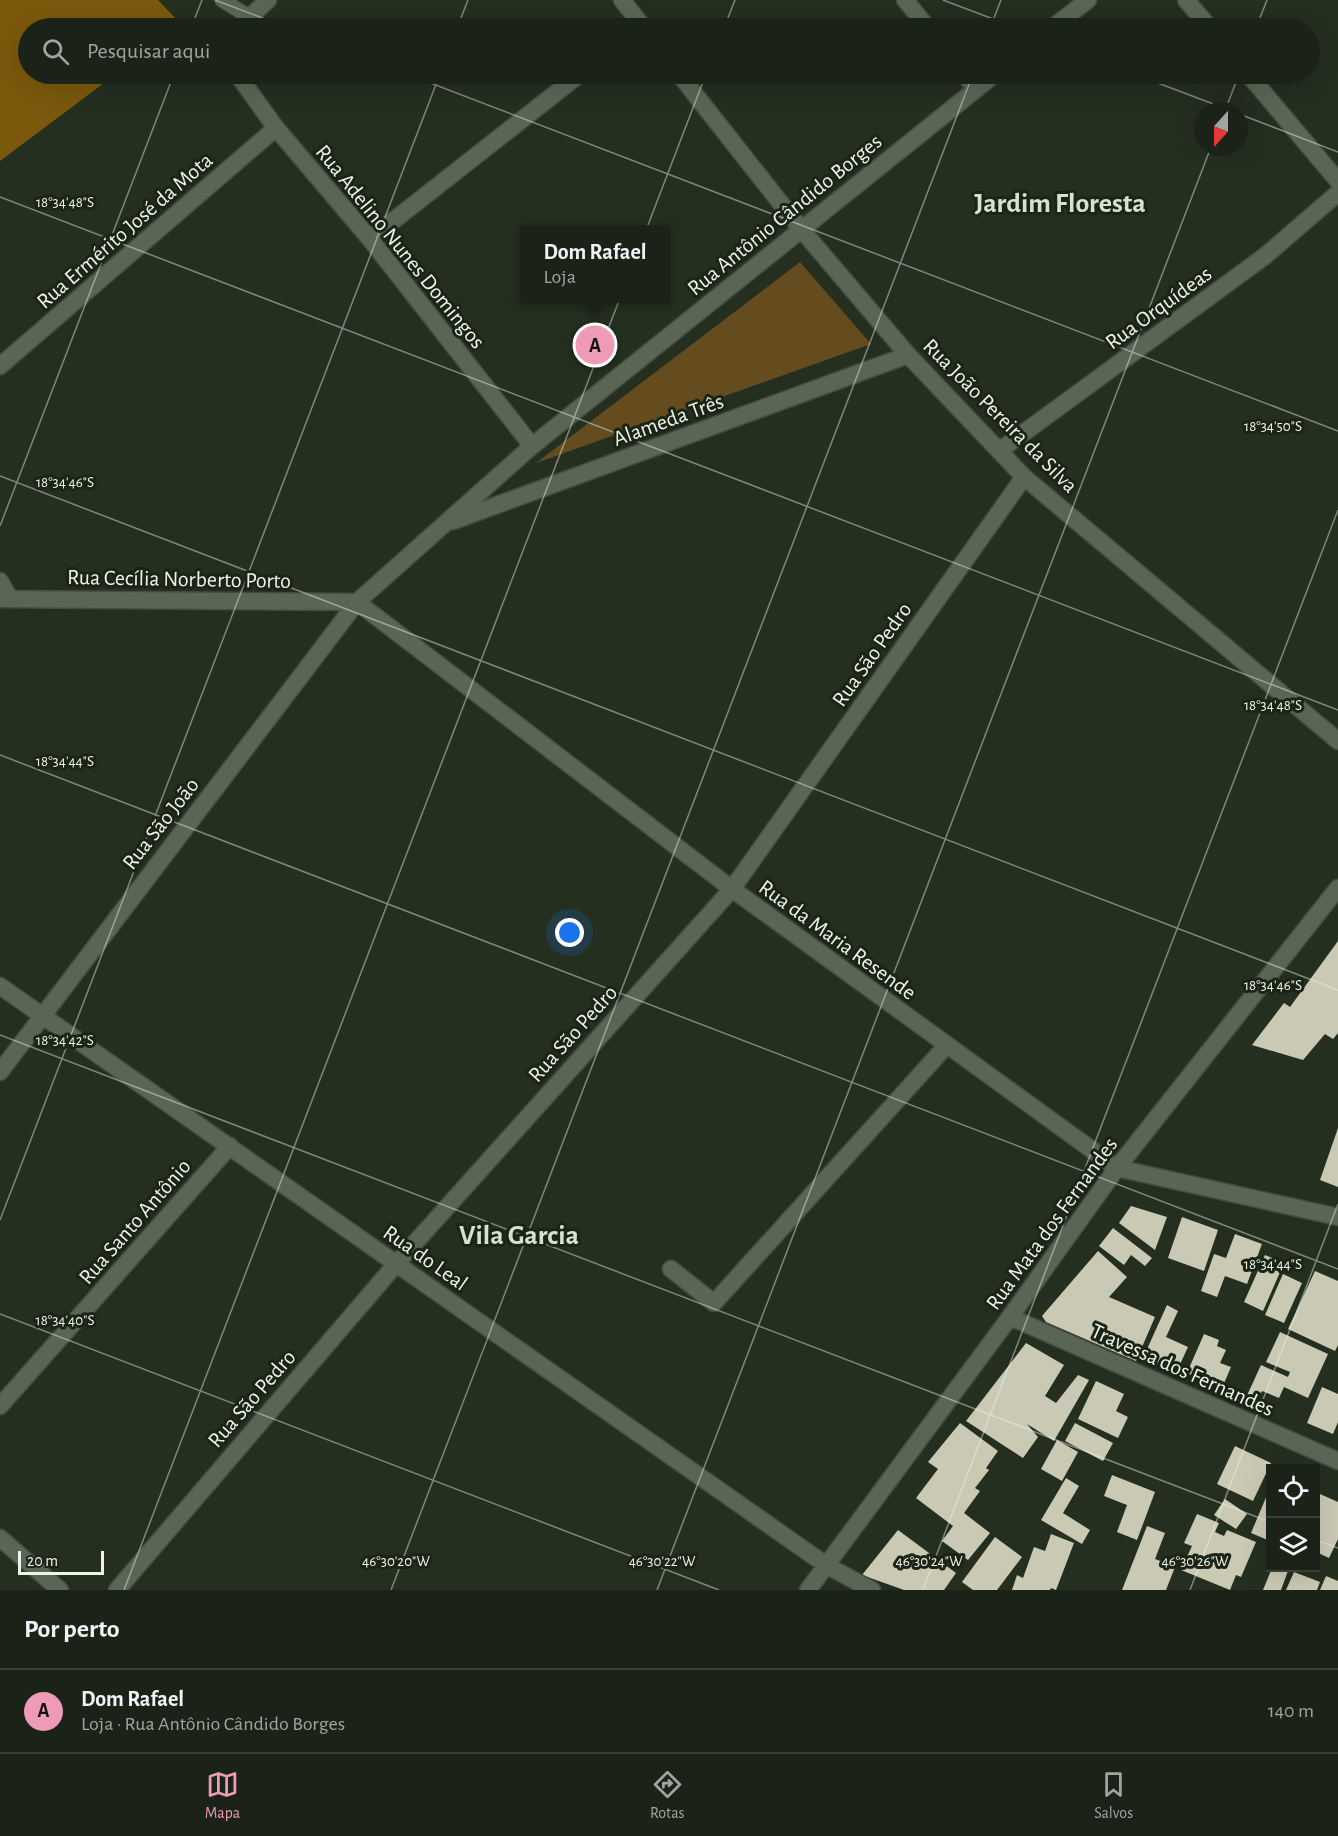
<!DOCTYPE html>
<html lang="pt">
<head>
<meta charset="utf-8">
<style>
	body { margin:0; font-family:"Alegreya Sans",sans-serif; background:#242b21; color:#f1f3f6 }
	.controls { position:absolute; right:18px; bottom:18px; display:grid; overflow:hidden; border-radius:0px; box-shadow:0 6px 24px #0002 }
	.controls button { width:54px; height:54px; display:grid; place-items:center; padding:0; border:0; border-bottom:2px solid #394037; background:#1b2318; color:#f1f3f6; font:30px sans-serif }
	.compass { position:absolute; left:1194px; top:102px; width:54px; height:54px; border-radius:50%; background:#1b2318; box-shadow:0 6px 24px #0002; rotate:201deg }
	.scale { position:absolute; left:18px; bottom:15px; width:86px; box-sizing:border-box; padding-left:6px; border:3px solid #edf4ea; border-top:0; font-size:16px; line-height:21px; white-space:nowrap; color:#edf4ea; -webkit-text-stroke:4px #1b2516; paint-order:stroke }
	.you { position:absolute; left:570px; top:933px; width:21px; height:21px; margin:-15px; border:4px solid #fff; border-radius:50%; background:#1a73e8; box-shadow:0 0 0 9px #1a73e833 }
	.badge { display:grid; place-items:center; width:39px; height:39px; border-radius:50%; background:#ef9ab7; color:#111; font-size:20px; font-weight:700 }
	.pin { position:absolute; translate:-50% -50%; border:3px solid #fff; box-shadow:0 2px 6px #0006 }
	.popup { position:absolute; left:520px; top:225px; width:150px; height:78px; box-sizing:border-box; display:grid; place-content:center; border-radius:0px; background:#1b2318; filter:drop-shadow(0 2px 4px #0005); font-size:20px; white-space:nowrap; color:#a0a4a2 }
	.popup b { font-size:22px; color:#f1f3f6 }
	.popup::after { content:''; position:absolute; left:50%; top:100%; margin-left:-12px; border:12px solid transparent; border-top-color:#1b2318 }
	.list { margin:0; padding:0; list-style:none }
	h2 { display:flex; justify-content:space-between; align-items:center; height:78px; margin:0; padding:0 24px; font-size:26px }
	h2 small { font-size:20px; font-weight:400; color:#a0a4a2 }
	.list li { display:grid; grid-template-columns:39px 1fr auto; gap:18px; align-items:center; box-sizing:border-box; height:84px; padding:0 24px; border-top:2px solid #394037 }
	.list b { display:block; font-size:22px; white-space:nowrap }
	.list p { margin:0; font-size:20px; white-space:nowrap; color:#a0a4a2 }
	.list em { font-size:20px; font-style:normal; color:#a0a4a2 }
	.icon { flex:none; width:33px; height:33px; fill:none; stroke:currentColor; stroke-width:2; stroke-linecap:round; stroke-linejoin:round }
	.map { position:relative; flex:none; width:1338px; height:1590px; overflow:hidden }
	.search { position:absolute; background:#1b2318; box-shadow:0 6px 24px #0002; left:18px; right:18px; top:18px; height:66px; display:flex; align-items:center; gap:15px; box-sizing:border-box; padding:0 21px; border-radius:33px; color:#a0a4a2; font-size:22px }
	.sheet { height:162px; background:#1b2318 }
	nav { display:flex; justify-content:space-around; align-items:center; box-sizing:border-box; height:84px; border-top:2px solid #394037; background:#1b2318; font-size:16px; color:#a0a4a2 }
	nav a { display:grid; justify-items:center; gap:3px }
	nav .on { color:#ef9ab7 }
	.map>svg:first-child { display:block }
	.green { fill:#644c1f }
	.forest { fill:#7b580c }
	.building { fill:#cacab4 }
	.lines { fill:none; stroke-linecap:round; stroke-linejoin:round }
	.service-casing { stroke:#434c3f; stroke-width:16 }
	.minor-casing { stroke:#434c3f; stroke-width:19 }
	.service { stroke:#5a6655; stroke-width:14 }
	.minor { stroke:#5a6655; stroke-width:16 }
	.ticks { fill:none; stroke:#edf4ea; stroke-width:1.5; stroke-opacity:0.45 }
	.labels { text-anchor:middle; stroke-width:6; stroke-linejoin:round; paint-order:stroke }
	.street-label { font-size:22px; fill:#edf4ea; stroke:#1b2516 }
	.district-label { font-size:28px; font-weight:bold; fill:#d5e2cf; stroke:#1b2516 }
	.ticks-label { font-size:15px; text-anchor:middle; fill:#edf4ea; stroke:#1b2516; stroke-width:6; stroke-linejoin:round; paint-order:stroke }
</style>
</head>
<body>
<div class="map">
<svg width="1338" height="1590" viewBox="0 0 1338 1590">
	<rect width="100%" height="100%" fill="#242f20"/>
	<path class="green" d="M800 262 871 344 536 463Z"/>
	<path class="forest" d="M0 0H158L181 24 175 28H28V74H116L0 161Z"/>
	<path class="building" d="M1338 941V1033L1333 1039 1325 1034 1303 1060 1252 1045 1284 1003 1290 1007Z
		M1338 1128V1187L1320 1180Z
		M1131 1206 1167 1217 1155 1250 1119 1223Z
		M1182 1217 1218 1230 1204 1271 1168 1258Z
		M1113 1228 1152 1258 1145 1266 1131 1255 1124 1265 1099 1246Z
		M1235 1234 1262 1244 1247 1284 1225 1276 1217 1297 1201 1291 1214 1254 1226 1258Z
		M1098 1251 1127 1277 1109 1297 1155 1317 1136 1361 1046 1322 1042 1316Z
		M1265 1255 1284 1263 1263 1311 1244 1302Z
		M1315 1271 1338 1281V1345L1335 1351 1288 1329Z
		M1283 1274 1302 1283 1284 1323 1265 1315Z
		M1167 1305 1178 1311 1166 1337 1188 1347 1176 1373 1143 1358Z
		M1280 1332 1328 1354 1308 1398 1284 1387 1279 1398 1262 1391 1255 1406 1244 1402 1261 1365 1288 1377 1290 1372 1266 1362Z
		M1204 1334 1219 1340 1217 1346 1226 1350 1220 1363 1231 1367 1222 1388 1187 1373Z
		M1026 1343 1064 1365 1045 1396 1056 1403 1078 1375 1089 1380 1054 1441 1027 1424 1038 1437 1023 1458 966 1421Z
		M1096 1381 1124 1394 1116 1411 1128 1417 1118 1438 1078 1419Z
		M1322 1387 1338 1394V1422L1333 1434 1307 1423Z
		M960 1423 998 1451 986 1468 989 1470 975 1488 980 1491 964 1513 990 1533 968 1560 942 1541 953 1526 916 1498 938 1469 928 1462Z
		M1075 1423 1113 1443 1103 1461 1065 1441Z
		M1057 1440 1078 1452 1062 1481 1041 1469Z
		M1235 1446 1271 1463 1253 1501 1217 1484Z
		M1112 1475 1155 1492 1137 1540 1117 1532 1127 1505 1104 1496Z
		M1066 1478 1079 1486 1063 1513 1090 1530 1082 1544 1041 1520Z
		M1270 1488V1541L1251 1533Z
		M1320 1494 1338 1502V1539L1329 1558 1316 1552V1504Z
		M1225 1499 1247 1514 1236 1529 1214 1515Z
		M1197 1514 1219 1523 1215 1532 1224 1536 1227 1530 1256 1542 1241 1577 1236 1575 1230 1590 1181 1570 1192 1546 1184 1543Z
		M1147 1526 1165 1533 1155 1559 1175 1567 1166 1590H1122Z
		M898 1530 956 1573 944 1590H904L862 1575Z
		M1051 1534 1074 1543 1056 1590 1051 1588 1050 1590H1012L1017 1575 1023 1578 1034 1547 1045 1551Z
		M995 1537 1022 1557 997 1590H973L962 1582Z
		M1272 1568H1289L1281 1590H1263Z
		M1294 1572 1320 1582 1317 1590H1286Z
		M1326 1576 1338 1581V1590H1320Z"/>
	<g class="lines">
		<defs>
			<path id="service" d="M222 0 248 16"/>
			<path id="minor" d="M622 0 644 28
				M905 0 928 28
				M1186 0 1210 28
				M238 28 268 0
				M1052 28 1088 0
				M237 74 276 128 370 239 532 446
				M679 74 801 229 908 355 1024 477 1338 741
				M964 74 976 89
				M1248 74 1338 181
				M370 239 580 74
				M0 366 276 128
				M999 451 1265 256 1338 193
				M453 521 908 355
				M0 581 10 599
				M0 599 357 602
				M357 602 732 889 1117 1168 1338 1217
				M0 986 826 1565 872 1590
				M0 1072 357 602 532 446 995 74
				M671 1269 714 1303 947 1045
				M1010 1317 1338 1461
				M0 1406 230 1146
				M0 1538 60 1590
				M117 1590 396 1264 732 889 1024 477
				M808 1590 1010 1317 1117 1168 1338 888"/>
		</defs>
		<use href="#service" class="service-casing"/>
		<use href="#minor" class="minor-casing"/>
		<use href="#service" class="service"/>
		<use href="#minor" class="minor"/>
	</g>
	<path class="ticks" d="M215 0 289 28M943 0 1017 28M191 28 202 0M457 28 468 0M724 28 735 0M990 28 1001 0M1256 28 1267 0M407 74 1338 431M1134 74 1232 111M1225 111 1239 74M1239 114 1338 152M0 197 1338 710M0 476 1338 990M0 526 174 74M0 755 1338 1269M0 1035 1270 1522M0 1220 440 74M0 1314 719 1590M1316 1540 1338 1548M124 1590 706 74M391 1590 973 74M657 1590 1211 147M923 1590 1338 510M1190 1590 1338 1204"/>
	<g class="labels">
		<g class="street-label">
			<text transform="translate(784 214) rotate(-39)" y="8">Rua Antônio Cândido Borges</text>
			<text transform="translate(124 230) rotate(-41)" y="8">Rua Ermérito José da Mota</text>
			<text transform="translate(401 246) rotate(51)" y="8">Rua Adelino Nunes Domingos</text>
			<text transform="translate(1158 307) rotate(-36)" y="8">Rua Orquídeas</text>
			<text transform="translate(1001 415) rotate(45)" y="8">Rua João Pereira da Silva</text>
			<text transform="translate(668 419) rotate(-20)" y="8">Alameda Três</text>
			<text transform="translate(179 578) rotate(1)" y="8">Rua Cecília Norberto Porto</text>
			<text transform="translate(871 654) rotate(-55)" y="8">Rua São Pedro</text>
			<text transform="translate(160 823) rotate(-52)" y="8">Rua São João</text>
			<text transform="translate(838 939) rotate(36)" y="8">Rua da Maria Resende</text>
			<text transform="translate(572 1033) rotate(-48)" y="8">Rua São Pedro</text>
			<text transform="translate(134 1221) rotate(-49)" y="8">Rua Santo Antônio</text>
			<text transform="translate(1051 1223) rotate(-54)" y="8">Rua Mata dos Fernandes</text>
			<text transform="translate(426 1257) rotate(35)" y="8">Rua do Leal</text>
			<text transform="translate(1183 1369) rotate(24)" y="8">Travessa dos Fernandes</text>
			<text transform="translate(251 1398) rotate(-49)" y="8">Rua São Pedro</text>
		</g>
		<g class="district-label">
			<text x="1060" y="212">Jardim Floresta</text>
			<text x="519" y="1244">Vila Garcia</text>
		</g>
	</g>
	<g class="ticks-label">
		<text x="65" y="207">18°34'48"S</text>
		<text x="1273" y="431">18°34'50"S</text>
		<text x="65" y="487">18°34'46"S</text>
		<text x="1273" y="710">18°34'48"S</text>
		<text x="65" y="766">18°34'44"S</text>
		<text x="1273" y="990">18°34'46"S</text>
		<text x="65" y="1045">18°34'42"S</text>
		<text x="1273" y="1269">18°34'44"S</text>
		<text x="65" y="1325">18°34'40"S</text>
		<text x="396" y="1566">46°30'20"W</text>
		<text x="662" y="1566">46°30'22"W</text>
		<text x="929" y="1566">46°30'24"W</text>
		<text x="1195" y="1566">46°30'26"W</text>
	</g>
</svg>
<div class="controls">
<button><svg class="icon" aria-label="locate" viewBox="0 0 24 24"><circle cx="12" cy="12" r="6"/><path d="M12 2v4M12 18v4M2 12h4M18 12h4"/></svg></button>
<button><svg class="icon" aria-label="layers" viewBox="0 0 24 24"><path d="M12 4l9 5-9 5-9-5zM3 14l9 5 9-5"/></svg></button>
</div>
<svg class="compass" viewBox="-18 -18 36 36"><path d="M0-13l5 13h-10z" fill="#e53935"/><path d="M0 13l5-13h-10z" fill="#a0a4a2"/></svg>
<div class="scale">20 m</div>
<div class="you"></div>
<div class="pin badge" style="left:595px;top:345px">A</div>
<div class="popup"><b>Dom Rafael</b>Loja</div>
<div class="search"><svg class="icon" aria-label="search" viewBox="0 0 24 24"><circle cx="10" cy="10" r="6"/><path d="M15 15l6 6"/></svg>Pesquisar aqui</div>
</div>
<section class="sheet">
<h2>Por perto<small></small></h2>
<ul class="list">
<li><span class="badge">A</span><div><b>Dom Rafael</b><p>Loja · Rua Antônio Cândido Borges</p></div><em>140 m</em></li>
</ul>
</section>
<nav>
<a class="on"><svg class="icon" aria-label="map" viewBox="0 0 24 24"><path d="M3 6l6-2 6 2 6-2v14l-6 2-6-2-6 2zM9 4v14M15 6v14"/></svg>Mapa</a>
<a><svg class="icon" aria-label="directions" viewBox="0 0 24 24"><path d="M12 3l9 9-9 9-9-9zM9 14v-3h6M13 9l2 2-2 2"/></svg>Rotas</a>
<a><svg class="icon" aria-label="saved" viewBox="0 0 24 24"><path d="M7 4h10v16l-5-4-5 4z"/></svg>Salvos</a>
</nav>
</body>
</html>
